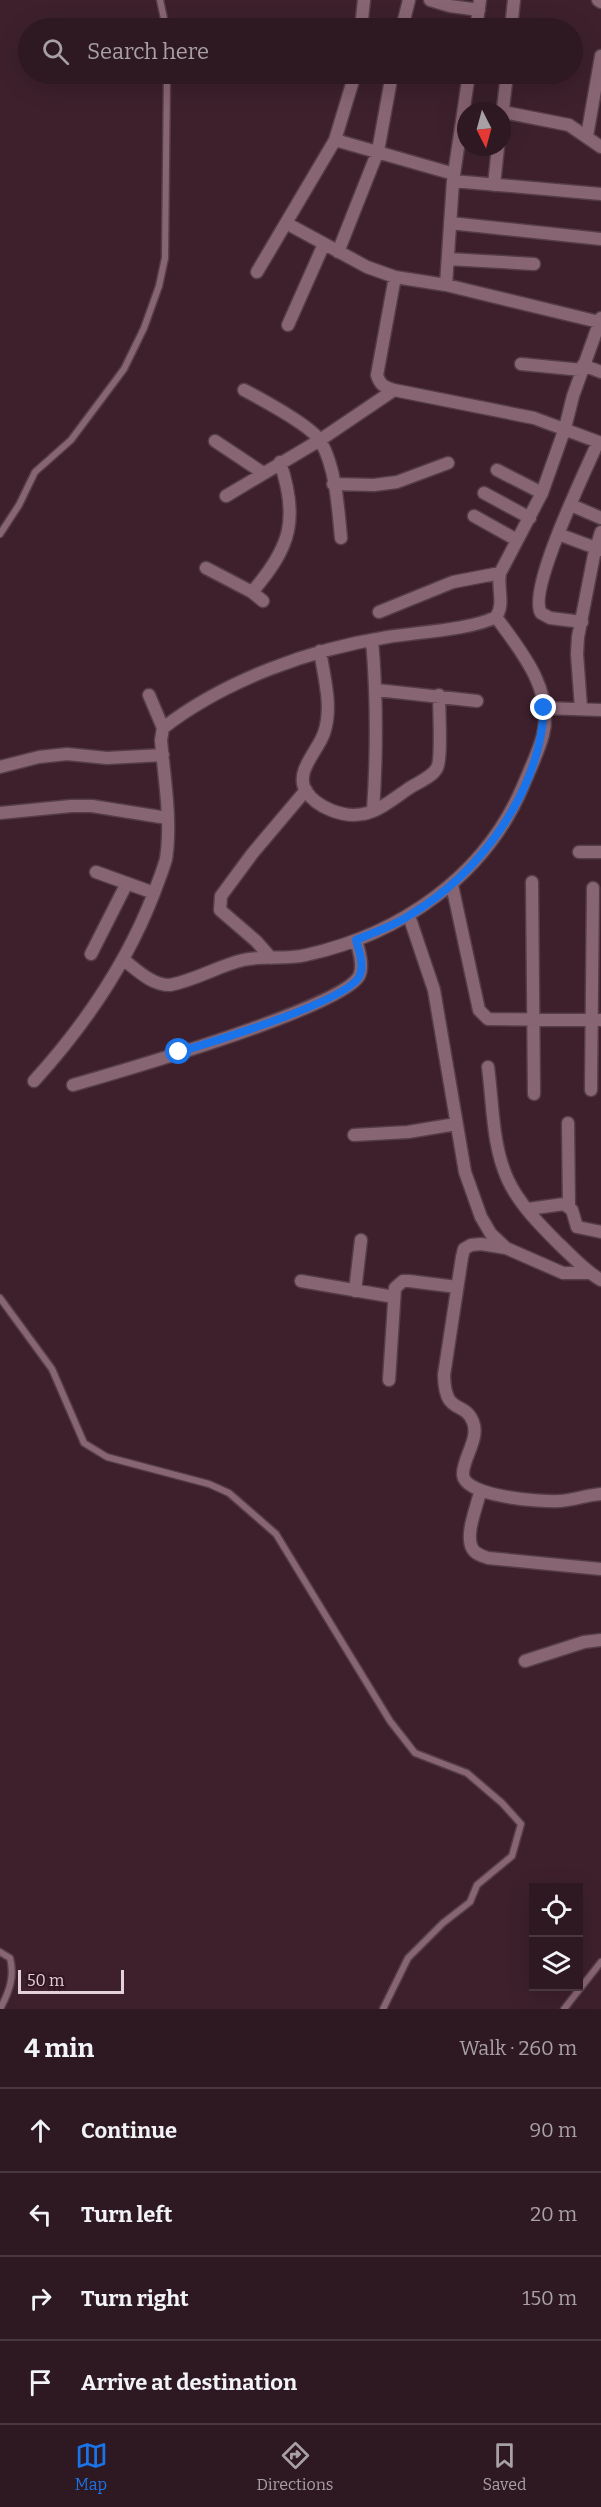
<!DOCTYPE html>
<html lang="en">
<head>
<meta charset="utf-8">
<style>
	body { margin:0; font-family:Bitter,serif; background:#36212a; color:#f1f3f6 }
	.controls { position:absolute; right:18px; bottom:18px; display:grid; overflow:hidden; border-radius:0px; box-shadow:0 6px 24px #0002 }
	.controls button { width:54px; height:54px; display:grid; place-items:center; padding:0; border:0; border-bottom:2px solid #49373f; background:#2e1821; color:#f1f3f6; font:30px sans-serif }
	.compass { position:absolute; left:457px; top:102px; width:54px; height:54px; border-radius:50%; background:#2e1821; box-shadow:0 6px 24px #0002; rotate:174deg }
	.scale { position:absolute; left:18px; bottom:15px; width:106px; box-sizing:border-box; padding-left:6px; border:3px solid #e4d0d7; border-top:0; font-size:16px; line-height:21px; white-space:nowrap; color:#e4d0d7; -webkit-text-stroke:4px #321622; paint-order:stroke }
	.stop { position:absolute; width:18px; height:18px; margin:-14px; border:4px solid #1a73e8; border-radius:50%; background:#fff }
	.stop.end { background:#1a73e8; border-color:#fff; box-shadow:0 2px 6px #0008 }
	.list { margin:0; padding:0; list-style:none }
	h2 { display:flex; justify-content:space-between; align-items:center; height:78px; margin:0; padding:0 24px; font-size:26px }
	h2 small { font-size:20px; font-weight:400; color:#a7a0a5 }
	.list li { display:grid; grid-template-columns:39px 1fr auto; gap:18px; align-items:center; box-sizing:border-box; height:84px; padding:0 24px; border-top:2px solid #49373f }
	.list b { display:block; font-size:22px; white-space:nowrap }
	.list em { font-size:20px; font-style:normal; color:#a7a0a5 }
	.icon { flex:none; width:33px; height:33px; fill:none; stroke:currentColor; stroke-width:2; stroke-linecap:round; stroke-linejoin:round }
	.map { position:relative; flex:none; width:601px; height:2009px; overflow:hidden }
	.search { position:absolute; background:#2e1821; box-shadow:0 6px 24px #0002; left:18px; right:18px; top:18px; height:66px; display:flex; align-items:center; gap:15px; box-sizing:border-box; padding:0 21px; border-radius:33px; color:#a7a0a5; font-size:22px }
	.sheet { height:414px; background:#2e1821 }
	nav { display:flex; justify-content:space-around; align-items:center; box-sizing:border-box; height:84px; border-top:2px solid #49373f; background:#2e1821; font-size:16px; color:#a7a0a5 }
	nav a { display:grid; justify-items:center; gap:3px }
	nav .on { color:#1a73e8 }
	.map>svg:first-child { display:block }
	.lines { fill:none; stroke-linecap:round; stroke-linejoin:round }
	.service-casing { stroke:#553d47; stroke-width:9 }
	.minor-casing { stroke:#553d47; stroke-width:15 }
	.service { stroke:#886572; stroke-width:6 }
	.minor { stroke:#886572; stroke-width:12 }
	.route { stroke:#1a73e8; stroke-width:8 }
</style>
</head>
<body>
<div class="map">
<svg width="601" height="2009" viewBox="0 0 601 2009">
	<rect width="100%" height="100%" fill="#3d202c"/>
	<g class="lines">
		<defs>
			<path id="service" d="M160 0 166 28
				M0 534 19 505 35 472 71 440 124 369 144 328 159 286 165 258 167 74
				M0 1298 52 1369 84 1443 107 1457 209 1484 229 1493 276 1534 390 1721 415 1753 467 1773 502 1803 521 1824 512 1856 477 1885 470 1902 443 1923 408 1958 383 2009
				M0 1952 10 1958C15 1977 9 1992 0 2009
				M564 2009 601 1962"/>
			<path id="minor" d="M430 0 450 6 479 10
				M598 0 601 2
				M361 28 364 0
				M402 28 409 0
				M476 28 480 0
				M511 28 514 0
				M503 112 569 125 601 147
				M502 117 507 74
				M587 136 601 56
				M335 140 454 174
				M453 181 601 194
				M494 185 498 147
				M286 223 367 267 395 277 446 285 599 322
				M450 223 601 239
				M338 252 378 151 392 74
				M448 259 534 264
				M257 272 335 140 355 74
				M446 285 453 181 469 74
				M288 325 324 244
				M521 364 582 370
				M583 365 601 372
				M244 390C261 399 313 427 321 442 336 469 338 507 341 538
				M394 390C384 387 380 385 377 375L395 277
				M215 441 263 473
				M497 470 542 493
				M333 484 374 485 397 482 448 463
				M484 493 530 518
				M226 496 320 440 394 390 534 418 601 443
				M571 505 601 518
				M474 516 517 540
				M558 534 601 550
				M206 568 252 592 263 601
				M252 592C291 547 299 519 280 462
				M379 612 453 582 500 573
				M582 622 550 618 541 613C527 590 586 470 598 442
				M372 640C377 697 377 753 373 811
				M320 651C324 677 333 707 324 733 318 751 294 772 306 791 317 808 344 818 363 814 380 811 397 796 411 787 419 782 432 777 437 768 442 759 439 709 439 695
				M377 690 477 701
				M149 695 163 728
				M544 708 601 710
				M581 708 577 654 578 637 594 555 601 532
				M0 767 39 757 67 754 107 758 163 755
				M0 813 71 806H92L167 818
				M579 852H601
				M96 872 154 893
				M532 882 534 1094
				M452 885 479 1010 488 1019 601 1020
				M409 916 434 990 465 1172 481 1217 491 1234 506 1248 563 1273H589
				M91 954 127 883
				M271 958 256 941 220 910 221 896 252 854 306 790
				M124 960C138 971 152 985 170 985 196 980 218 966 243 960 264 955 286 960 306 955 401 934 485 876 523 786 530 769 538 753 543 735 554 690 521 651 496 617
				M488 1067C493 1104 492 1146 508 1180 519 1204 541 1226 559 1244 573 1257 585 1271 601 1280
				M34 1081C84 1026 127 963 154 893 158 882 163 870 166 859 172 820 164 778 161 740L163 728C225 680 311 649 388 637 418 632 470 630 496 617 505 604 497 588 500 573L542 493 565 428 573 396 601 318
				M73 1085C118 1072 342 1008 359 976 364 966 359 951 356 940
				M591 1090 593 888
				M568 1123 569 1206
				M354 1135 408 1132 456 1124
				M528 1209 564 1204 572 1210 577 1227 601 1232
				M506 1248 481 1244 471 1245 464 1249 462 1257 444 1375C445 1417 464 1399 473 1422 480 1439 462 1459 463 1475 465 1497 542 1502 560 1501 574 1500 587 1495 601 1494
				M301 1281 394 1297
				M355 1291 361 1240
				M389 1380 395 1288 403 1281H409L457 1287
				M480 1492C477 1507 465 1533 472 1548 475 1554 482 1556 488 1558L601 1569
				M525 1661 584 1642 601 1640"/>
		</defs>
		<use href="#service" class="service-casing"/>
		<use href="#minor" class="minor-casing"/>
		<use href="#service" class="service"/>
		<use href="#minor" class="minor"/>
	</g>
	<g class="lines">
		<path class="route" d="M179 1052C212 1042 344 1002 359 977 365 966 359 951 356 940 374 932 394 926 410 915 480 873 540 792 544 708"/>
	</g>
</svg>
<div class="controls">
<button><svg class="icon" aria-label="locate" viewBox="0 0 24 24"><circle cx="12" cy="12" r="6"/><path d="M12 2v4M12 18v4M2 12h4M18 12h4"/></svg></button>
<button><svg class="icon" aria-label="layers" viewBox="0 0 24 24"><path d="M12 4l9 5-9 5-9-5zM3 14l9 5 9-5"/></svg></button>
</div>
<svg class="compass" viewBox="-18 -18 36 36"><path d="M0-13l5 13h-10z" fill="#e53935"/><path d="M0 13l5-13h-10z" fill="#a7a0a5"/></svg>
<div class="scale">50 m</div>
<div class="stop" style="left:179px;top:1052px"></div>
<div class="stop end" style="left:544px;top:708px"></div>
<div class="search"><svg class="icon" aria-label="search" viewBox="0 0 24 24"><circle cx="10" cy="10" r="6"/><path d="M15 15l6 6"/></svg>Search here</div>
</div>
<section class="sheet">
<h2>4 min<small>Walk · 260 m</small></h2>
<ul class="list">
<li><svg class="icon" aria-label="ahead" viewBox="0 0 24 24"><path d="M12 20V5M6 11l6-6 6 6"/></svg><div><b>Continue</b></div><em>90 m</em></li>
<li><svg class="icon" aria-label="left" viewBox="0 0 24 24"><path d="M17 20v-9H6M10 6l-5 5 5 5"/></svg><div><b>Turn left</b></div><em>20 m</em></li>
<li><svg class="icon" aria-label="right" viewBox="0 0 24 24"><path d="M7 20v-9h11M14 6l5 5-5 5"/></svg><div><b>Turn right</b></div><em>150 m</em></li>
<li><svg class="icon" aria-label="arrive" viewBox="0 0 24 24"><path d="M6 21V4h12l-3 4 3 4H6"/></svg><div><b>Arrive at destination</b></div></li>
</ul>
</section>
<nav>
<a class="on"><svg class="icon" aria-label="map" viewBox="0 0 24 24"><path d="M3 6l6-2 6 2 6-2v14l-6 2-6-2-6 2zM9 4v14M15 6v14"/></svg>Map</a>
<a><svg class="icon" aria-label="directions" viewBox="0 0 24 24"><path d="M12 3l9 9-9 9-9-9zM9 14v-3h6M13 9l2 2-2 2"/></svg>Directions</a>
<a><svg class="icon" aria-label="saved" viewBox="0 0 24 24"><path d="M7 4h10v16l-5-4-5 4z"/></svg>Saved</a>
</nav>
</body>
</html>
